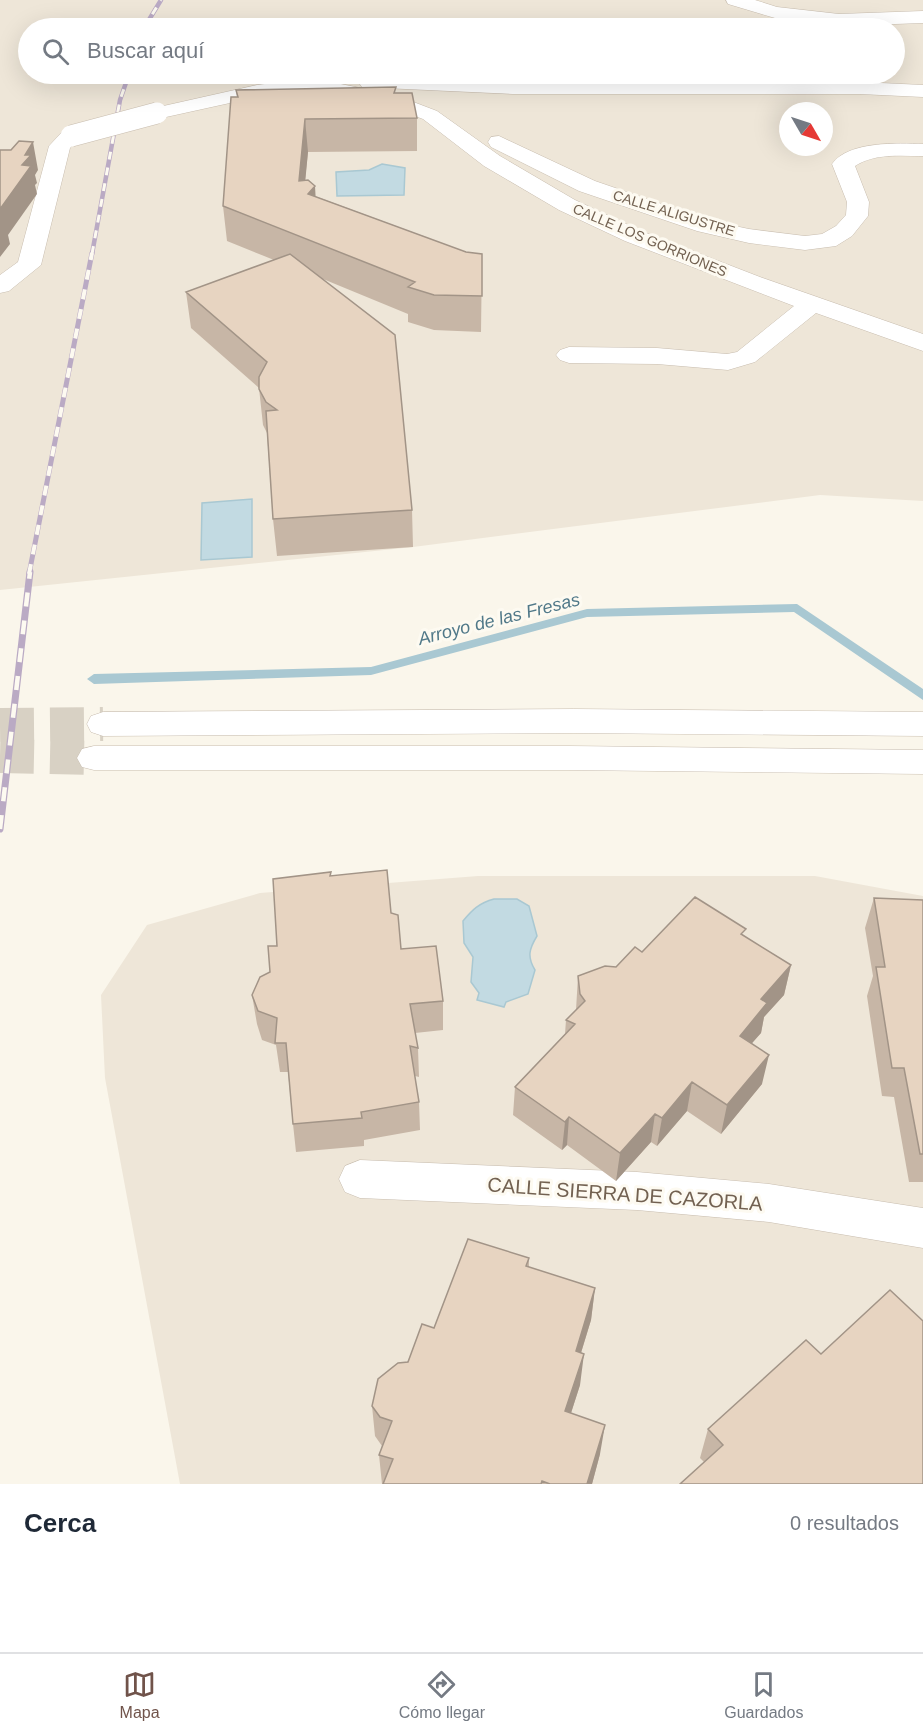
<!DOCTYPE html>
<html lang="es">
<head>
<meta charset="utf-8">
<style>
	body { margin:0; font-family:Arial,sans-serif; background:#f6f6f7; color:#1f2937 }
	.compass { position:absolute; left:779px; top:102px; width:54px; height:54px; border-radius:50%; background:#fff; box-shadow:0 6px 24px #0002; rotate:129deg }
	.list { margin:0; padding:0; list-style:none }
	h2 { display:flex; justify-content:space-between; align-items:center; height:78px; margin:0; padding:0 24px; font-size:26px }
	h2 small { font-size:20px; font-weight:400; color:#747a83 }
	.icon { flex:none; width:33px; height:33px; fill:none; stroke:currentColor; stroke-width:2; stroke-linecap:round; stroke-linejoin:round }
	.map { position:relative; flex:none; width:923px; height:1484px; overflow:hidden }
	.search { position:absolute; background:#fff; box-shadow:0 6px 24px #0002; left:18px; right:18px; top:18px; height:66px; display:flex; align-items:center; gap:15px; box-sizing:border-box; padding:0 21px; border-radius:33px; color:#747a83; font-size:22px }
	.sheet { height:168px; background:#fff }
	nav { display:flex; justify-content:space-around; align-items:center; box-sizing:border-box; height:84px; border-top:2px solid #e0e1e3; background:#fff; font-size:16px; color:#747a83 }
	nav a { display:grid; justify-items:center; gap:3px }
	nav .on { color:#70534a }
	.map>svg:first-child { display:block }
	.residential { fill:#eee6d8; fill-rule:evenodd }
	.water { fill:#c2dae2; stroke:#a9c8d2; stroke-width:1.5 }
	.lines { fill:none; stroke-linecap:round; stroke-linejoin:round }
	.stream { fill:#a9c8d2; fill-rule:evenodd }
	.minor-tunnel { stroke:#d8d1c4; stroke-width:34; stroke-dasharray:34 16; stroke-linecap:butt }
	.minor-casing { stroke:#c8bdaf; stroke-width:1 }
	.minor { fill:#fff; fill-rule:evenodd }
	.rail-far2-casing { stroke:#baaac4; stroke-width:4.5 }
	.rail-far1-casing { stroke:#baaac4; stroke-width:5 }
	.rail-casing { stroke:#baaac4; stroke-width:7 }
	.rail-far2 { stroke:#fdfaf1; stroke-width:3; stroke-dasharray:8; stroke-linecap:butt }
	.rail-far1 { stroke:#fdfaf1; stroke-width:4; stroke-dasharray:10; stroke-linecap:butt }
	.rail { stroke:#fdfaf1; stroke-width:4.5; stroke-dasharray:14; stroke-linecap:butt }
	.minor-bridge-casing { stroke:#c8bdaf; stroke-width:22; stroke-linecap:butt }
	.minor-bridge { stroke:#fff; stroke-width:21 }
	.wall { fill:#c7b6a6 }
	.shaded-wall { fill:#a29487 }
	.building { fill:#e7d4c1; stroke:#a29487; stroke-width:1.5 }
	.labels { text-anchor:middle; stroke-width:6; stroke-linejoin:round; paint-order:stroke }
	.far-street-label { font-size:14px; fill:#726151; stroke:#fdfaf1 }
	.water-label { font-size:18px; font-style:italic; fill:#517989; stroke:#fdfaf1 }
	.near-street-label { font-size:20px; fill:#726151; stroke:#fdfaf1 }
</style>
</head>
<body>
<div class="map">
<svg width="923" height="1484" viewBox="0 0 923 1484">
	<rect width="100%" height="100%" fill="#faf6eb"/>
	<path class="residential" d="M0 0H923V501L820 495 413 547 0 590ZM28 28H894V74H28ZM788 111H824V147H788Z
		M478 876H815L923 896V1484H180L105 1078 101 995 147 925 260 893Z"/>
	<path class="water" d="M382 164 405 168 404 195 337 196 336 172 369 170Z
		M252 499V557L201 560 202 503Z
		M494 899H517L529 906 537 936C529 949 527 957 535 970L528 994 506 1002 504 1007 477 1000 479 993 471 982 473 957 464 943 463 921C472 910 479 903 494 899Z"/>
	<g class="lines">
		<path class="stream" d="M797 604 923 689V700L794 612 587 617 371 675 94 684 87 679 94 674 371 667 587 609Z"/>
		<path class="minor-tunnel" d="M0 725 103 724
			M0 756 94 758"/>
		<defs>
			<path id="minor" d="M726 0H755L777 7 839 14 923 11V23L839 26 775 18 728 4Z
				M369 77 513 82H860L923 85V97L860 94H513L362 87 359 83 362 79Z
				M311 78 395 95 437 111 500 156 575 200 641 231 760 277 923 334V351L816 313 755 362 728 370 657 364 569 363 560 360 556 355 560 350 569 347 657 348 727 354 737 352 794 306 625 241 559 210 484 166 423 119 383 104 311 90 257 97 157 119 150 117 147 113 150 109 257 85Z
				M71 130 79 131 82 136 70 148 41 265 9 291 0 293V275L18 262 49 146 63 131Z
				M499 136 595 181 711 221 749 229 805 236 822 234 836 226 846 215 847 202 832 164C848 141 898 143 923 144V156C900 156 875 153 855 166L869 202 868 216 852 236 836 246 805 250 749 243 697 231 579 191 491 147 488 142 491 137Z
				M574 709 923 712V736L574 733 103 736 91 732 87 724 91 716 103 712Z
				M94 746H569L923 750V774L569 770H94L82 767 77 758 82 749Z
				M360 1160 637 1172 769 1184 923 1208V1248L769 1222 637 1210 360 1198 345 1192 339 1179 345 1166Z"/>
		</defs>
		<use href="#minor" class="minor-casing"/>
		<use href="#minor" class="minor"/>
		<defs>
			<path id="rail-far2" d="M144 28 161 0
				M92 254 120 100 129 74"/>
			<path id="rail-far1" d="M29 574 92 253"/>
			<path id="rail" d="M0 829 30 572"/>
		</defs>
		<use href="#rail-far2" class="rail-far2-casing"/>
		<use href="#rail-far1" class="rail-far1-casing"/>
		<use href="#rail" class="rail-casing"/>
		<use href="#rail-far2" class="rail-far2"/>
		<use href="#rail-far1" class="rail-far1"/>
		<use href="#rail" class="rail"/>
		<defs>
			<path id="minor-bridge" d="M71 136 157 113"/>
		</defs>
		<use href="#minor-bridge" class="minor-bridge-casing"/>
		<use href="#minor-bridge" class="minor-bridge"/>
	</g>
	<path class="wall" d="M236 90 396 93 417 118V151L308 152 305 180 315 186V196L466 252 482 254 481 332 434 330 408 322V314L323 279 412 510 413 547 277 556 273 519 267 433 263 425 259 388 191 328 186 292 274 260 227 241 223 206 237 97Z
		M331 872V876L391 913 401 949 443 1001V1030L415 1033 418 1048 419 1077 415 1076 419 1102 420 1130 364 1140V1146L296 1152 293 1124 288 1072H280L276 1045 262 1040 257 1024 252 995 270 972 277 946Z
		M874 898 923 900V1182H909L894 1097 882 1096 867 996 873 976 865 928Z
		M744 936 791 965 784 995 764 1017 761 1033 751 1043 762 1084 721 1134 687 1111 657 1146 651 1142 616 1181 567 1145 562 1150 513 1115 515 1087 565 1034 566 1020 576 1010 578 976 616 967 642 952Z
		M529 1258V1267L595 1288 591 1320 581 1353 580 1385 571 1413 600 1454 592 1484H382L379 1455 382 1446 375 1436 372 1406 434 1328Z
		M821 1354 704 1462 700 1458 708 1429Z"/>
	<path class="shaded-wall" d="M305 119 308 152 302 215 299 181Z
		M33 142 38 170 35 175 37 183 35 185 37 194 8 235 10 244 0 257V209L22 165 25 155Z
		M315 186 317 221 308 194Z
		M791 965 784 995 764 1017 761 1033 733 1065 740 1036 761 999Z
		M769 1055 762 1084 721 1134 727 1105Z
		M692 1082 687 1111 657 1146 662 1118Z
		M655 1114 651 1142 616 1181 620 1153Z
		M569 1117 567 1145 562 1150 565 1122Z
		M595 1288 591 1320 572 1382 576 1351Z
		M584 1354 580 1385 562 1441 565 1411Z
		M605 1425 600 1454 592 1484H587Z"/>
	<path class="building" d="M396 87 394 93H412L417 118 305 119 299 181 308 180 315 186 308 194 466 252 482 254V296L434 295 408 287 415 282 223 206 231 97H238L236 90Z
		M19 141 33 142 25 155H31L22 165 31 166 0 209V150H11Z
		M290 254 395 335 412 510 273 519 266 411 277 410 266 402 259 389V377L267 362 186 292Z
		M387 870 391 913 398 915 401 949 436 946 443 1001 410 1004 418 1048 410 1046 419 1102 361 1112 362 1118 293 1124 286 1043H275L277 1018 258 1011 252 995 260 977 270 972 268 946H277L273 879 331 872 330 876Z
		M695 897 746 929 741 934 791 965 761 999 767 1003 740 1036 769 1055 727 1105 692 1082 662 1118 655 1114 620 1153 569 1117 565 1122 515 1087 575 1024 566 1020 585 1001 580 994 578 976 605 966 616 967 635 947 642 952Z
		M874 898 923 900V1154H920L904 1068H892L876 967H885Z
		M468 1239 529 1258 526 1266 595 1288 576 1351 584 1354 565 1411 605 1425 587 1484H550L542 1481 541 1484H383L393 1459 379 1455 392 1421 380 1417 372 1406 378 1379 398 1363 408 1362 422 1324 434 1328Z
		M890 1290 923 1321V1484H680L723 1445 708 1429 806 1340 821 1354Z"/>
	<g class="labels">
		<g class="far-street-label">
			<text transform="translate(674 213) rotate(17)" y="5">CALLE ALIGUSTRE</text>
			<text transform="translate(650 240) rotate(23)" y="5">CALLE LOS GORRIONES</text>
		</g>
		<g class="water-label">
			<text transform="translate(499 619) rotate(-14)" y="6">Arroyo de las Fresas</text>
		</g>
		<g class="near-street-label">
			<text transform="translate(625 1194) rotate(4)" y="7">CALLE SIERRA DE CAZORLA</text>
		</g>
	</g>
</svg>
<svg class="compass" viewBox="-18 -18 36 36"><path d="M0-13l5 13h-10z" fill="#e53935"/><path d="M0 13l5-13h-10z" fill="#747a83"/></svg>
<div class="search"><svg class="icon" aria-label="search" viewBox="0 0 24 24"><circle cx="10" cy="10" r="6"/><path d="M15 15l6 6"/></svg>Buscar aquí</div>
</div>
<section class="sheet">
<h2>Cerca<small>0 resultados</small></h2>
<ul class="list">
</ul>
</section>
<nav>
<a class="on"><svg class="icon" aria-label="map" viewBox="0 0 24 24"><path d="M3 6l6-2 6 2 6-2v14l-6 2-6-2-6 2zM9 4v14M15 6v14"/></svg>Mapa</a>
<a><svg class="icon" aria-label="directions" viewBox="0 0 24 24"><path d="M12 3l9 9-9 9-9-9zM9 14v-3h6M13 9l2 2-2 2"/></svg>Cómo llegar</a>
<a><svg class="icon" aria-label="saved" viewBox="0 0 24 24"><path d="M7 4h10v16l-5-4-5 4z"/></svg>Guardados</a>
</nav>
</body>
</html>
